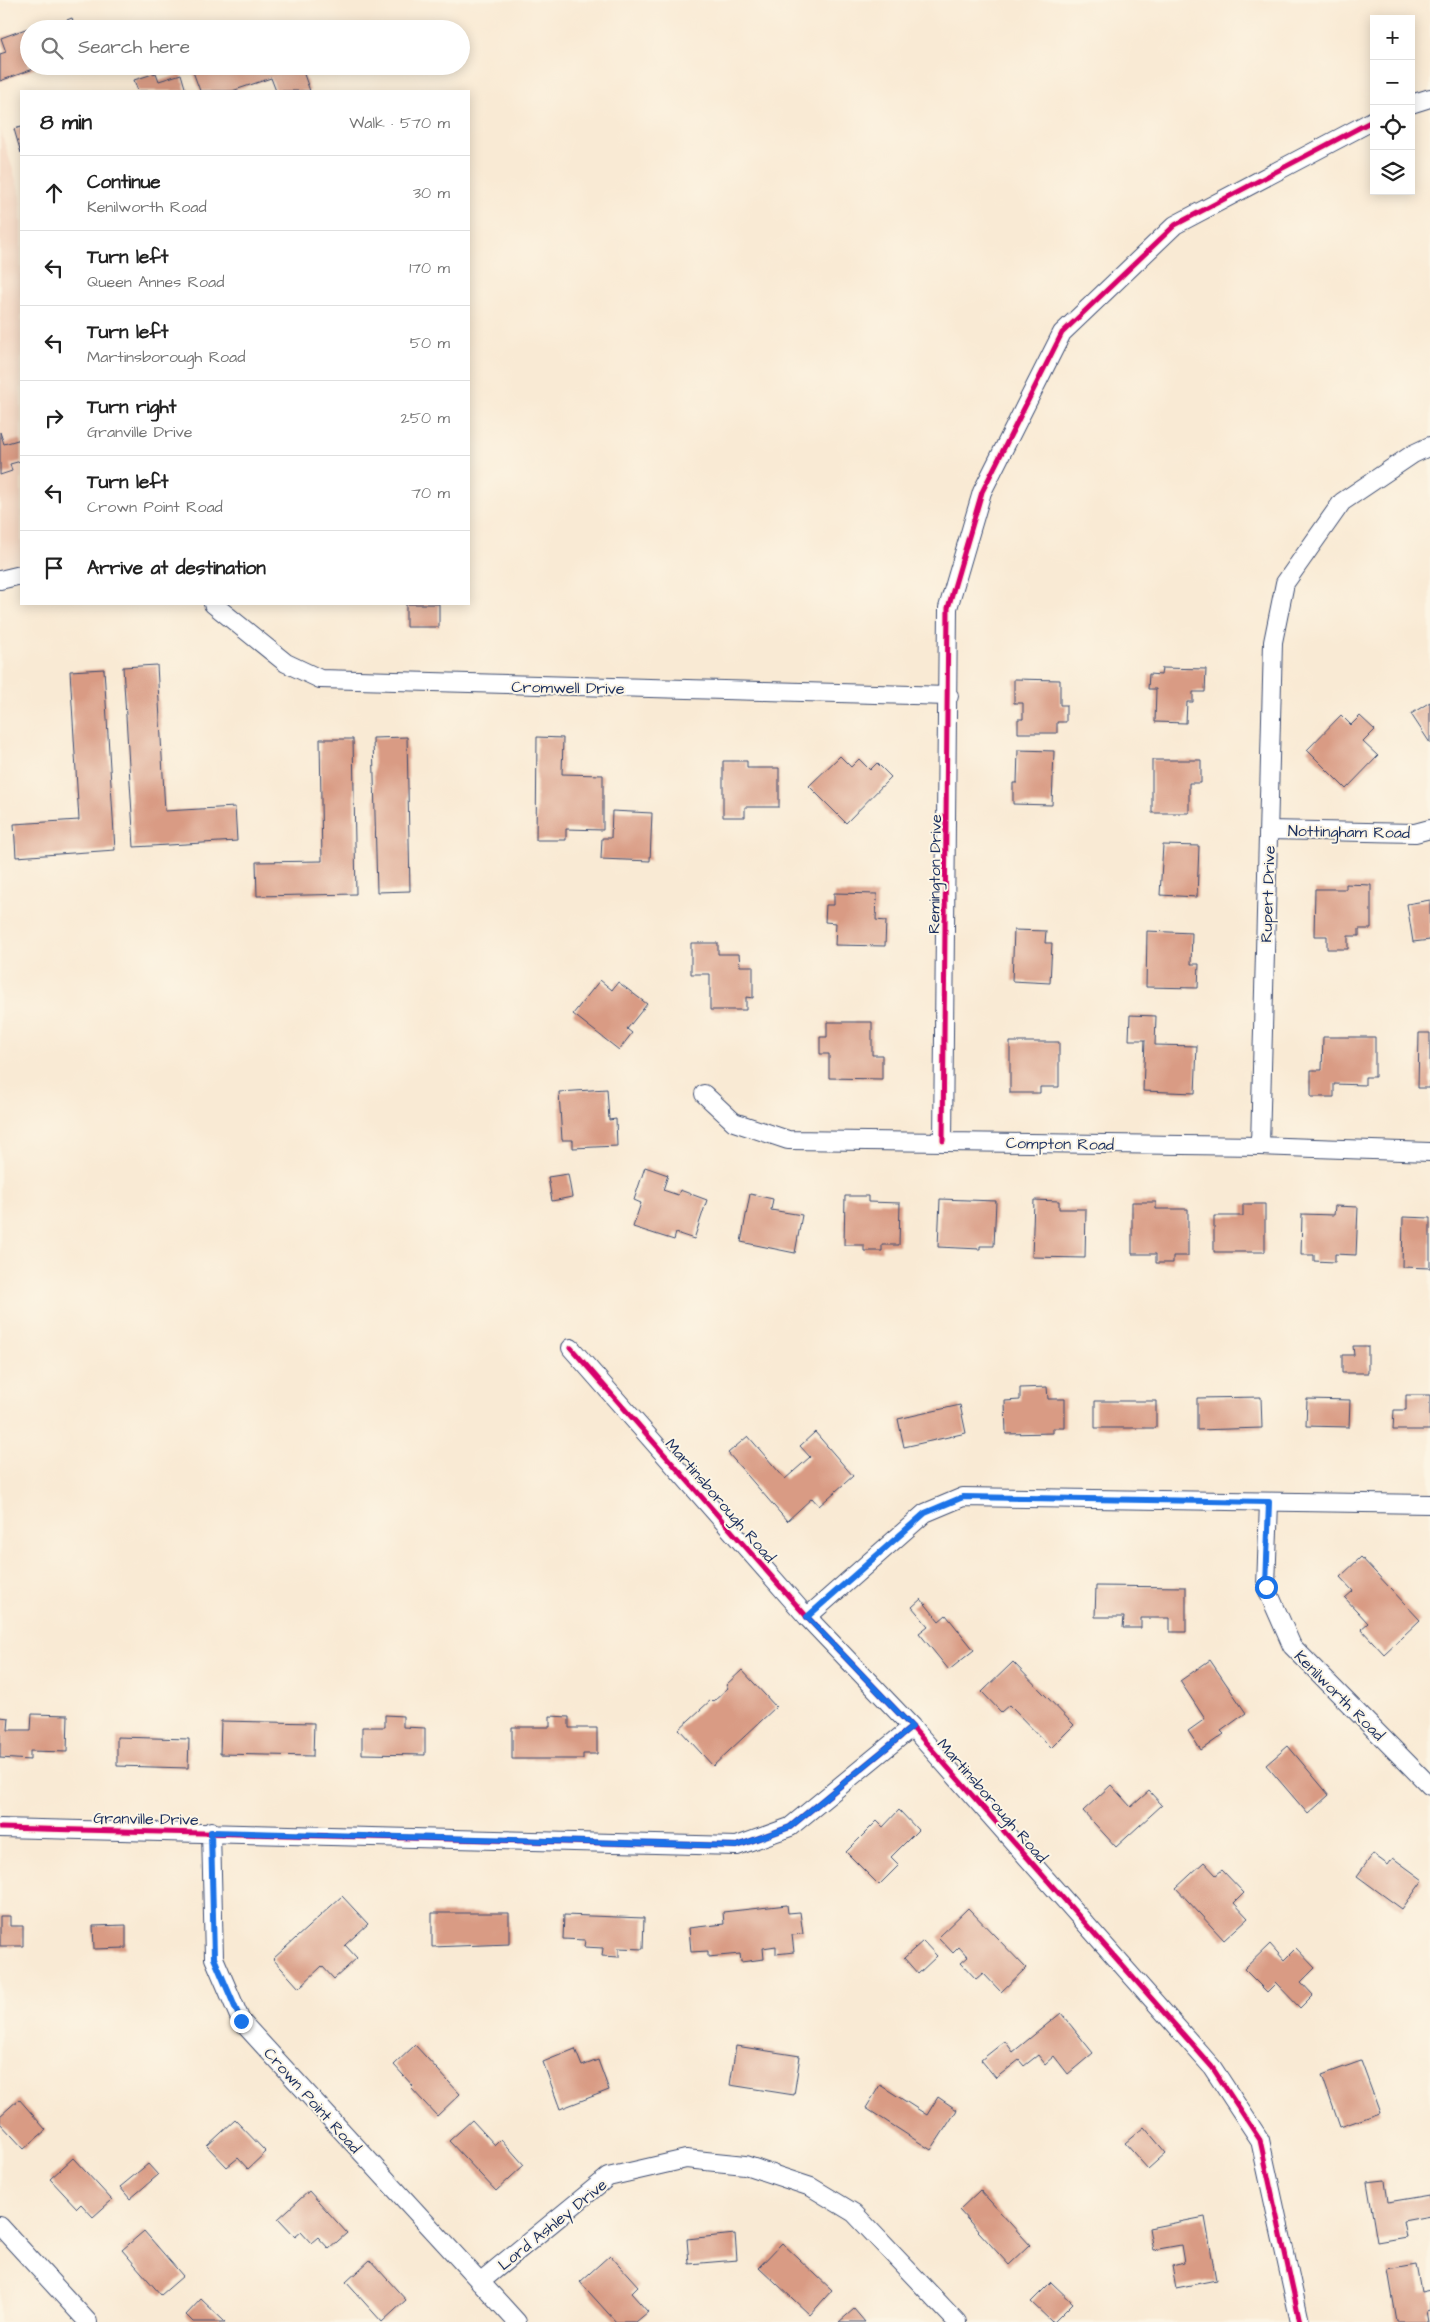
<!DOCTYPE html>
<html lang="en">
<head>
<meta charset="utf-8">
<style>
	body { margin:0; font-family:"Architects Daughter",sans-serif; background:#f2f2f2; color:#222 }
	.controls { position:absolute; right:15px; top:15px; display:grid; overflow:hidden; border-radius:0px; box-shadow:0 2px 12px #0003 }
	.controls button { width:45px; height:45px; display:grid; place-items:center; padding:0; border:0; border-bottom:1px solid #e0e0e0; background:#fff; color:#222; font:25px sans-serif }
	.stop { position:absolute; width:15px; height:15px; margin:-11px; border:4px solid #1a73e8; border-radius:50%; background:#fff }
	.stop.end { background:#1a73e8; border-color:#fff; box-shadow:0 1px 5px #0008 }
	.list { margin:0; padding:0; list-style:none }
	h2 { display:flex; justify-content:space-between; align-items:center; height:65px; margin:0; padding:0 20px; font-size:21px }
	h2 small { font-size:16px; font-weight:400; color:#767676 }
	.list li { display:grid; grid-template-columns:32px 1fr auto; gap:15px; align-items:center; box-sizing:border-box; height:75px; padding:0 20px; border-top:1px solid #e0e0e0 }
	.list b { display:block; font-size:19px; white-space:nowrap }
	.list p { margin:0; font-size:16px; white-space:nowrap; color:#767676 }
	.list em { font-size:16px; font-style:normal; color:#767676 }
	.icon { flex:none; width:28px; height:28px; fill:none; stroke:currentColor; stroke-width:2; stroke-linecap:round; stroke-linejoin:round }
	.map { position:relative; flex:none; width:1430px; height:2322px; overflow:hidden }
	.search { position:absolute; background:#fff; box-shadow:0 2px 12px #0003; left:20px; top:20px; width:450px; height:55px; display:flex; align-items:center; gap:12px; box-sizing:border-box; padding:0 18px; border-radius:28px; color:#767676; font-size:19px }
	.panel { position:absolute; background:#fff; box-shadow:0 2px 12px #0003; left:20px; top:90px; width:450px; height:515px; border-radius:0px }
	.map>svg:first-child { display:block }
	.built { fill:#f3d4bf }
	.building { fill:#d99b84 }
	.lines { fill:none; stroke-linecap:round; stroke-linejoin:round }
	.street-casing { stroke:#3c4b70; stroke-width:20 }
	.street { stroke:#fff; stroke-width:18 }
	.cycleway-casing { stroke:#fcf5e5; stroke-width:8 }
	.cycleway { stroke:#d6006c; stroke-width:5 }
	.route { stroke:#1a73e8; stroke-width:6 }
	.labels { text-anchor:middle; stroke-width:4; stroke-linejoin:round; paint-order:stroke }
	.street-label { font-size:16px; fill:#1b2f5e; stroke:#fcf5e5 }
</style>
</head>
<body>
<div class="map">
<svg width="1430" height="2322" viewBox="0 0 1430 2322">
	<rect width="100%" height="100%" fill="#fcf5e5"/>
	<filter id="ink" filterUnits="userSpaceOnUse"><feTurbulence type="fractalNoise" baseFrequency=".02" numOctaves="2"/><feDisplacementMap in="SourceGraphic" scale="10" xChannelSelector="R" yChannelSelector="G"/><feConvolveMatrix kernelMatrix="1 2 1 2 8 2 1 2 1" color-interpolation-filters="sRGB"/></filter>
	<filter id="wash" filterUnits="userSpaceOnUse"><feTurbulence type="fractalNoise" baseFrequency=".0096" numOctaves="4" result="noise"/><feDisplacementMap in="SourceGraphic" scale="20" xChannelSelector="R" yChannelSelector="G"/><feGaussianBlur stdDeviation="1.12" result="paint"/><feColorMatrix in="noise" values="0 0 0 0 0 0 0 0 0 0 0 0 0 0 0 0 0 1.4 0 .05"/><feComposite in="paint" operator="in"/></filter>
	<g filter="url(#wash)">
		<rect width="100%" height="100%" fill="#f9ead4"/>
		<path class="built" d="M0 128 21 196V575L0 580Z"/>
		<g id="blocks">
			<path class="building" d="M72 18 76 29H44Z
				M39 24 41 29H29V66H42L0 81V54L6 52 1 38Z
				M199 66H301L310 91H276L271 78 232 91H200L192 69Z
				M156 73 159 81 181 74 186 91H138L134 80Z
				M21 127V153L14 129Z
				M0 432 4 444 21 439V461L10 464 12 471 0 475Z
				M406 604H439V627H406Z
				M157 665 165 811 235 807 237 841 134 847 123 667Z
				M1162 668 1206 669 1205 692H1193V702H1187L1186 723 1155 722 1156 689H1148L1149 674 1161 675Z
				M104 669 115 850 16 857 14 824 79 820 70 671Z
				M1014 679 1060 680V705H1066V722H1057V733H1018V719H1023V703H1014Z
				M1430 702V743L1411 714Z
				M1341 715 1351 725 1360 716 1375 730 1363 742 1378 756 1346 789 1307 750Z
				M407 737 410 891 377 892 373 738Z
				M537 737 563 738 562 774 603 775V830L566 829V840H536Z
				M320 739H353L356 894 257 896 256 862 322 861Z
				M1018 750 1054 751 1052 805 1013 804V783H1017Z
				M840 756 851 767 859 759 870 770 877 763 891 777 846 823 809 786Z
				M1152 760H1201V783H1189V813H1152Z
				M723 761H747V768H779V807H745V817H723Z
				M612 811 652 813 650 861 601 859 602 838H611Z
				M1163 845 1199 846 1197 897 1160 895Z
				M1346 884 1371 885V929H1359V936H1348V949H1327V936H1314L1315 889H1346Z
				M834 893 877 894 876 920 886 921 885 946 835 945 836 923 825 922 826 905H834Z
				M1430 900V940L1413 942 1407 904Z
				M1014 930 1046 931 1045 943H1052L1050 983 1012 981Z
				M1147 931 1192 933 1191 964H1199L1198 988 1146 987Z
				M691 943H718V954H739L740 966H753V998L746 997V1010H710V974H691Z
				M600 980 612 990 618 982 647 1004 627 1029 632 1033 619 1050 573 1014Z
				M1130 1015 1156 1016 1155 1045 1197 1046 1195 1093 1143 1091 1145 1040H1129Z
				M827 1022H872V1055H882V1079L829 1078V1054H820V1037H827Z
				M1419 1033H1430V1088H1418Z
				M1323 1037H1375V1077H1365V1085L1334 1084V1097H1311V1070H1322Z
				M1010 1042H1059V1087H1040V1093H1010Z
				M607 1089 609 1120 616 1119 617 1146 573 1148V1140H562L559 1092Z
				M645 1167 668 1175 663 1190 678 1195 680 1190 707 1200 694 1239 676 1233 674 1240 633 1227 641 1203 634 1200Z
				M568 1174 572 1197 552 1201 548 1177Z
				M750 1194 773 1199 771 1210 802 1215 795 1253 741 1242Z
				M845 1196H868V1202L900 1203 899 1245H882V1251H864V1245H844Z
				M940 1199 996 1201 994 1246H980V1249L938 1247Z
				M1034 1200 1059 1201V1209H1086L1085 1258 1032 1257Z
				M1132 1202H1156V1209H1188V1256H1173V1263H1156V1254H1132Z
				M1243 1204H1265V1252H1214V1216H1243Z
				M1335 1206 1358 1207 1356 1255 1335 1254V1262L1314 1261V1255H1301L1302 1214 1334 1215Z
				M1403 1217 1430 1218V1268L1402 1267Z
				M1353 1346H1368V1373H1342V1355H1354Z
				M1047 1387 1048 1399H1065V1428H1053V1433L1006 1434 1005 1401 1020 1400V1388Z
				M1406 1395H1430V1430H1393L1394 1410H1406Z
				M1261 1397 1262 1428 1197 1430V1398Z
				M1307 1399 1350 1400 1349 1427 1306 1426Z
				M1095 1401H1156V1428H1095Z
				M960 1405 966 1433 904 1447 898 1419Z
				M815 1432 853 1476 819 1506 812 1498 787 1521 728 1453 748 1436 785 1479 810 1457 800 1446Z
				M1361 1557 1420 1620 1384 1654 1361 1629 1368 1623 1345 1598 1353 1591 1340 1577Z
				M1096 1586 1186 1587V1632H1170V1618H1141V1628H1123L1124 1617H1095Z
				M921 1599 939 1621 946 1615 974 1650 949 1670 919 1633 928 1626 912 1607Z
				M1210 1660 1246 1713 1221 1731 1224 1734 1201 1750 1188 1731 1205 1719 1180 1681Z
				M1013 1662 1074 1725 1051 1748 1009 1705 1001 1712 982 1692Z
				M742 1670 776 1707 713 1766 679 1729 711 1700 713 1702 728 1688 726 1685Z
				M32 1714 68 1715 67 1752 30 1751V1760L0 1758V1717L9 1718 8 1730H31Z
				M385 1715 403 1716V1727L425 1728V1755L362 1754V1727H385Z
				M550 1716 569 1717V1728H597V1754H583V1759H512V1727H550Z
				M221 1721 314 1723 313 1756 220 1754Z
				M117 1737 189 1739 188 1768 117 1766Z
				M1288 1746 1329 1795 1308 1814 1266 1765Z
				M1111 1785 1131 1807 1149 1791 1162 1805 1116 1847 1083 1811Z
				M899 1810 918 1830 891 1857 899 1865 879 1885 846 1852 877 1821 883 1827Z
				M1373 1854 1388 1865 1393 1858 1423 1880 1402 1909 1357 1876Z
				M1204 1862 1216 1875 1222 1870 1244 1893 1234 1903 1248 1918 1224 1940 1176 1888Z
				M342 1896 368 1924 345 1945 357 1958 334 1979 322 1966 299 1988 273 1959Z
				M787 1905 788 1913 800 1912 803 1934 792 1935 794 1952 776 1954V1946L763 1948 764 1959 741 1962 740 1954 708 1957V1951L691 1952 689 1928 724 1924 723 1912Z
				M968 1908 1026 1968 1001 1992 983 1973 976 1979 961 1963 968 1957 959 1947 953 1953 938 1937Z
				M432 1913H509V1944L432 1947Z
				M564 1915 644 1918 643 1949 619 1948V1957L602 1956 603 1948 584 1947 585 1940 563 1939Z
				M0 1916H10V1926H23V1946H0Z
				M126 1925V1948L94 1949 93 1926Z
				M923 1941 937 1956 918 1974 904 1958Z
				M1270 1944 1284 1960 1296 1948 1315 1968 1301 1982 1313 1995 1300 2008 1276 1983 1267 1992 1244 1969Z
				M1061 2013 1093 2053 1068 2074 1054 2056 1045 2064 1038 2055 1024 2066 1019 2060 996 2078 981 2060 1005 2041 1013 2052Z
				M415 2045 460 2094 437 2116 411 2088 413 2086 394 2065Z
				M736 2046 800 2056 794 2095 730 2085Z
				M575 2049 582 2066 598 2060 609 2090 560 2109 543 2062Z
				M1361 2061 1380 2113 1340 2127 1322 2075Z
				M880 2085 927 2115 938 2097 957 2110 931 2150 866 2108Z
				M19 2099 46 2130 24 2149 0 2123V2116Z
				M235 2120 266 2152 248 2169 238 2158 227 2167 207 2146Z
				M472 2120 495 2145 501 2139 524 2165 496 2191 449 2141Z
				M1144 2127 1166 2153 1148 2169 1125 2143Z
				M73 2158 112 2200 93 2217 81 2204 77 2208 50 2179Z
				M148 2164 158 2175 130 2199 120 2187Z
				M1385 2180 1388 2202 1430 2195V2216L1403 2221 1406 2237 1377 2242 1367 2182Z
				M980 2190 1030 2245 1009 2265 959 2210Z
				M309 2191 347 2233 329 2249 318 2237 311 2243 301 2232 295 2237 278 2219Z
				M1205 2217 1216 2280 1176 2288 1172 2266 1184 2263 1181 2245 1153 2250 1149 2228Z
				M144 2231 183 2276 161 2295 122 2250Z
				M735 2234 737 2260 689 2264 687 2239Z
				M782 2243 832 2290 810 2315 759 2267Z
				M610 2255 638 2286 631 2293 648 2312 636 2322H616L580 2282Z
				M370 2260 406 2300 382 2322 346 2282Z
				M1416 2265 1421 2292 1430 2290V2310L1426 2311 1428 2322H1397L1388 2270Z
				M1051 2282 1073 2303 1054 2322H1052L1031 2302Z
				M201 2299 225 2322H193L186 2315Z
				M854 2309 865 2322H839Z"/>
		</g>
	</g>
	<g filter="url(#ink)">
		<use href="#blocks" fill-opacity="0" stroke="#3c4b70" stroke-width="1"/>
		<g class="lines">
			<defs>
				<path id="street" d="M1411 104 1430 98
					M0 580 21 575
					M213 604 286 663 320 679 949 696
					M1269 830 1415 833 1430 829
					M704 1094 734 1122 788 1140 1260 1146 1430 1152
					M943 1141 948 608 982 492 1062 333 1175 225 1374 120
					M1260 1146 1273 642 1285 583 1342 502 1413 454 1430 446
					M571 1348 807 1617 912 1727 1212 2067 1260 2140 1300 2322
					M1269 1502 1266 1587 1292 1646 1430 1786
					M807 1617 925 1513 963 1497 1430 1504
					M0 1828 737 1846 790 1827 912 1727
					M211 1831 214 1958 241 2021 517 2322
					M0 2226 88 2322
					M480 2282 608 2177 686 2159 745 2165 811 2187 854 2213 957 2322"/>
			</defs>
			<use href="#street" class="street-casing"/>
			<use href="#street" class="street"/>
			<defs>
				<path id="cycleway" d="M943 1141 948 608 982 492 1062 333 1175 225 1374 120
					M571 1348 807 1617 912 1727 1212 2067 1260 2140 1300 2322
					M0 1828 737 1846 790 1827 912 1727"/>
			</defs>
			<use href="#cycleway" class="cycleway-casing"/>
			<use href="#cycleway" class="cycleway"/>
		</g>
	</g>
	<g class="lines" filter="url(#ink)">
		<path class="route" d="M241 2021 214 1958 211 1832 737 1846 790 1827 912 1727 807 1617 925 1513 963 1497 1269 1502 1266 1587"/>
	</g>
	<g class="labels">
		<g class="street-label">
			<text transform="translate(568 687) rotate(1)" y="6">Cromwell Drive</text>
			<text transform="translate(1349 831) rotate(1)" y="6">Nottingham Road</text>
			<text transform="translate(934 874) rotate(-89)" y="6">Remington Drive</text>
			<text transform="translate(1267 894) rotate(-88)" y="6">Rupert Drive</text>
			<text transform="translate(1060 1143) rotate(1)" y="6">Compton Road</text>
			<text transform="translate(721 1500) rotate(49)" y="6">Martinsborough Road</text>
			<text transform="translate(1340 1695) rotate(45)" y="6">Kenilworth Road</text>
			<text transform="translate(993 1800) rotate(49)" y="6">Martinsborough Road</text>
			<text transform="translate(146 1818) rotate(1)" y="6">Granville Drive</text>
			<text transform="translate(313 2100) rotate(48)" y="6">Crown Point Road</text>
			<text transform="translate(552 2224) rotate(-39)" y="6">Lord Ashley Drive</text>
		</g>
	</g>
</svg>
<div class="controls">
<button>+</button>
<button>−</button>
<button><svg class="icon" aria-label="locate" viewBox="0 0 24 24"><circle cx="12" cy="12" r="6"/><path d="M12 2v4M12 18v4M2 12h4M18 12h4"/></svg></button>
<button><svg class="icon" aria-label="layers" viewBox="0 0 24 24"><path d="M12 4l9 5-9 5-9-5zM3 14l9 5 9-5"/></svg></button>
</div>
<div class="stop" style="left:1266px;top:1587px"></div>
<div class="stop end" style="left:241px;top:2021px"></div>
<div class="search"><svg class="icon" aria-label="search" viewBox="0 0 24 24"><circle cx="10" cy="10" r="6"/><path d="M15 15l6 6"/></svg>Search here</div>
<section class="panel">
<h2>8 min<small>Walk · 570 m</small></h2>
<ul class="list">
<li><svg class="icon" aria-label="ahead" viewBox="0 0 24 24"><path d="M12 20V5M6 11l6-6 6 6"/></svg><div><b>Continue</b><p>Kenilworth Road</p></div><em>30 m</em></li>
<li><svg class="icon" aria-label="left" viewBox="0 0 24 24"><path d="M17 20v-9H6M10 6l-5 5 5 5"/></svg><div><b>Turn left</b><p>Queen Annes Road</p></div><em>170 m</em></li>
<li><svg class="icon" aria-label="left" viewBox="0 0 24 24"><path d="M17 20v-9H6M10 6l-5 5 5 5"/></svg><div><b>Turn left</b><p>Martinsborough Road</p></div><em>50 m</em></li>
<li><svg class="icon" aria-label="right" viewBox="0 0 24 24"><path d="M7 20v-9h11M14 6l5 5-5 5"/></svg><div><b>Turn right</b><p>Granville Drive</p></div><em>250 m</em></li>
<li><svg class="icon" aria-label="left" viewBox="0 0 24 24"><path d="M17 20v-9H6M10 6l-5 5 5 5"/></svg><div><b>Turn left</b><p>Crown Point Road</p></div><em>70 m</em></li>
<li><svg class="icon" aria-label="arrive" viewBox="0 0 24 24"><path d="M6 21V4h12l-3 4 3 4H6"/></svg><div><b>Arrive at destination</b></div></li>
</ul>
</section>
</div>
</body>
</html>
